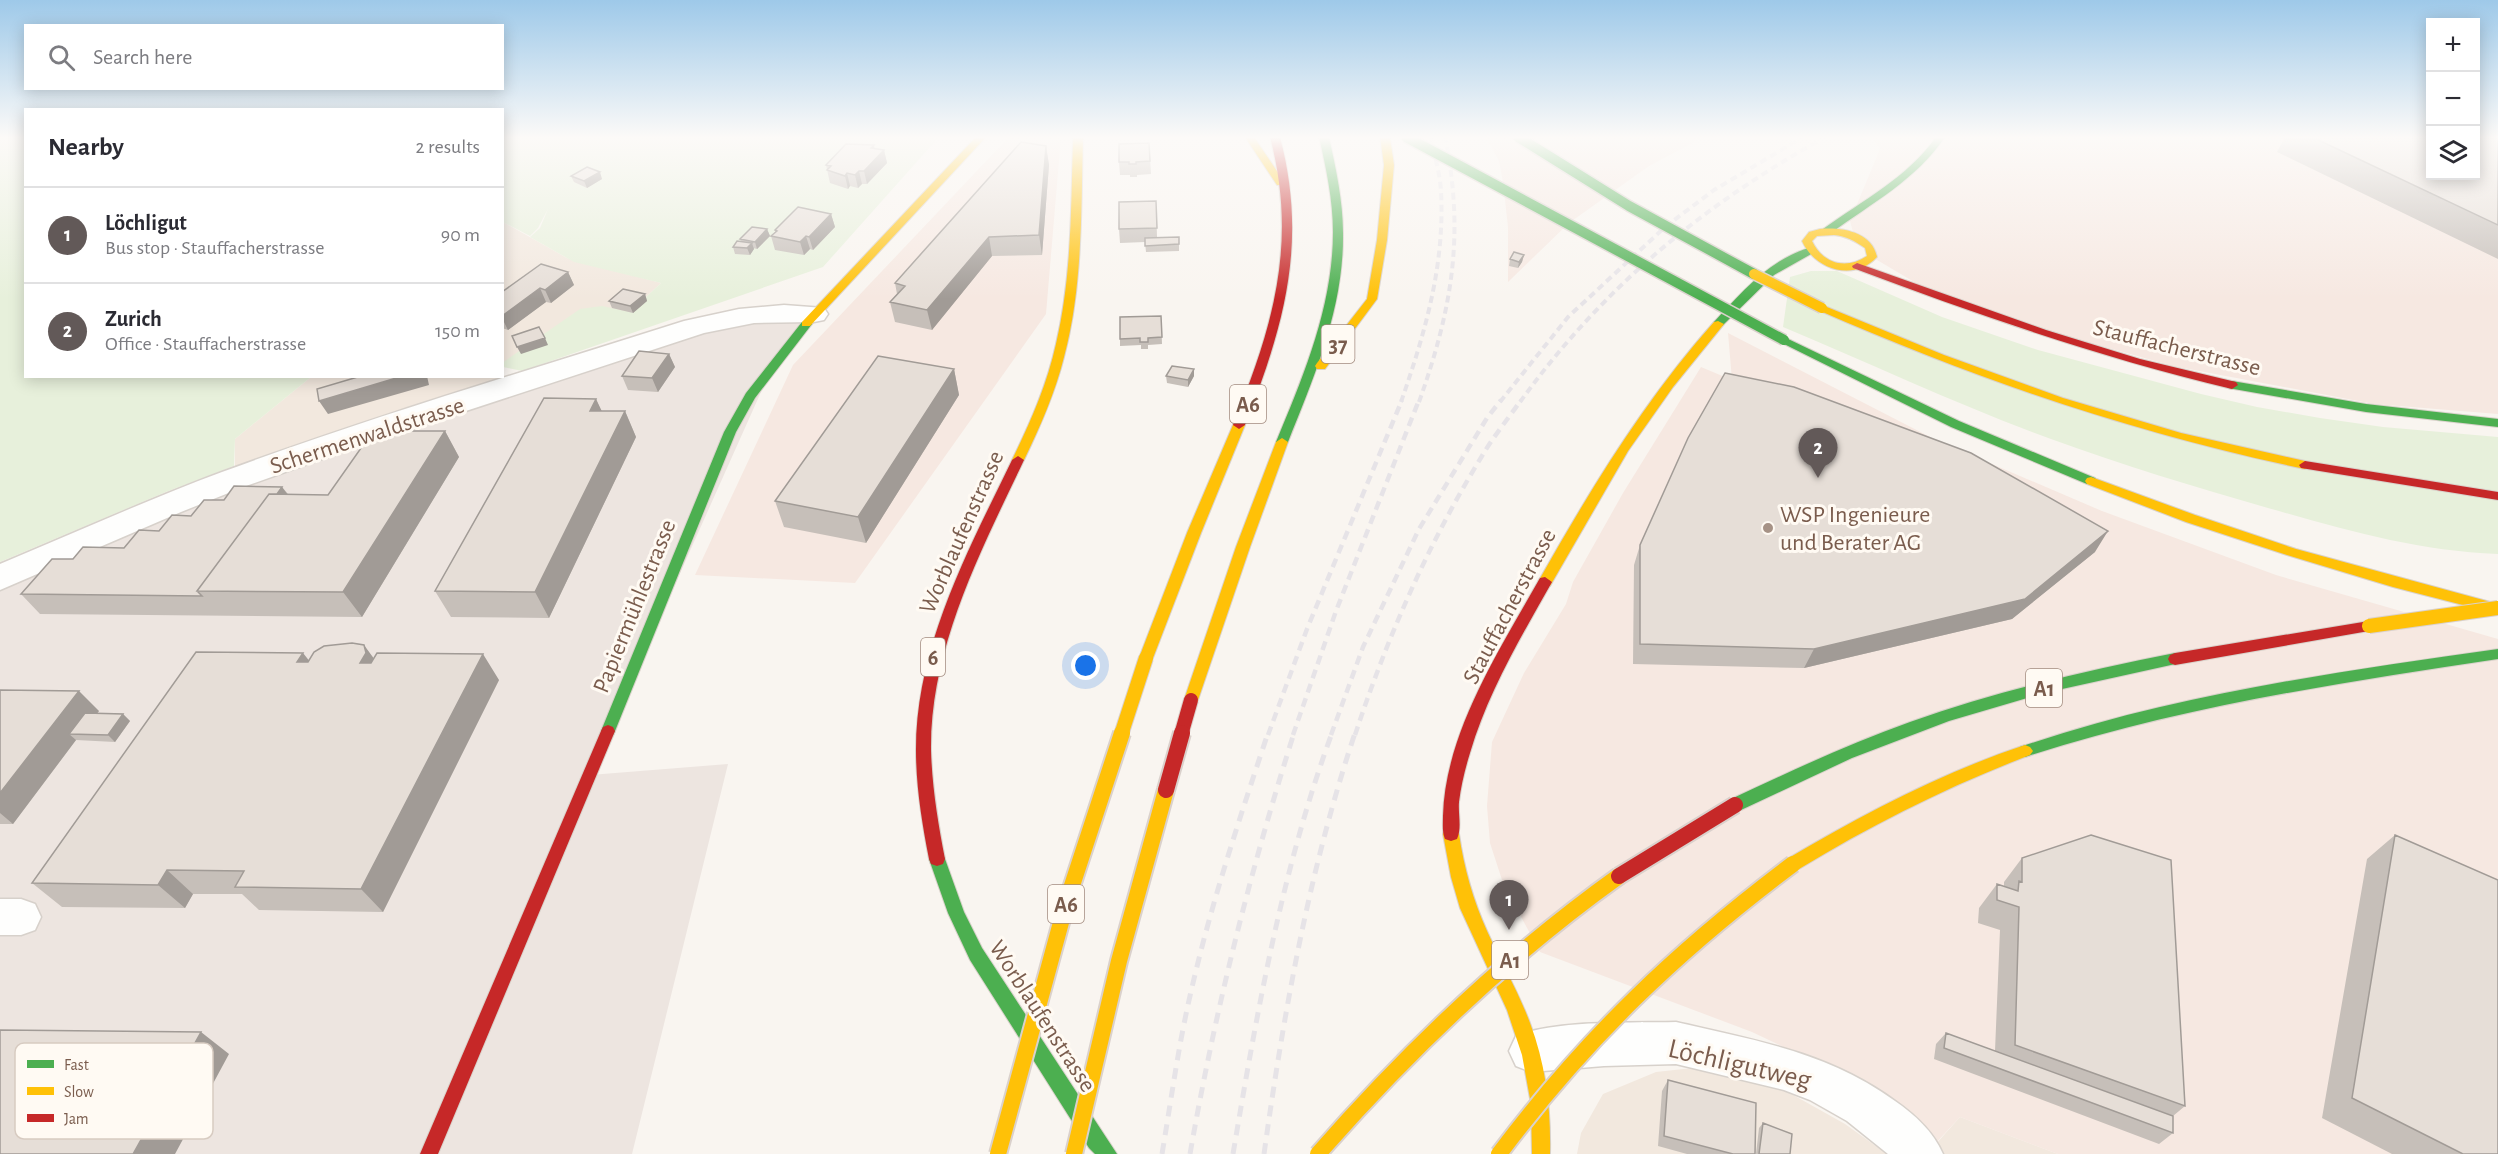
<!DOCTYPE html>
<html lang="en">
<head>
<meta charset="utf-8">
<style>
	body { margin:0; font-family:"Alegreya Sans",sans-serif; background:#f7f7f7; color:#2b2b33 }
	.controls { position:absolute; right:18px; top:18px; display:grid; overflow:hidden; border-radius:0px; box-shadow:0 3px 15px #0003 }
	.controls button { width:54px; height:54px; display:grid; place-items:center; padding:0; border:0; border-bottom:2px solid #e1e1e2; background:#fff; color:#2b2b33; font:30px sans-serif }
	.you { position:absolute; left:1086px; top:666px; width:21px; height:21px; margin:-15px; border:4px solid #fff; border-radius:50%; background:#1a73e8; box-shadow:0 0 0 9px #1a73e833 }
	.badge { display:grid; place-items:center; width:39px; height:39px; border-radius:50%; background:#625958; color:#fff; font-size:20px; font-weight:700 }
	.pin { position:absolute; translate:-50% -50px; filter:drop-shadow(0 2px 3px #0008) }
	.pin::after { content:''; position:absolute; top:32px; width:21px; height:18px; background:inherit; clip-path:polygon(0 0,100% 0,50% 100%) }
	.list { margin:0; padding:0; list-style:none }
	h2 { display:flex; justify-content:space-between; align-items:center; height:78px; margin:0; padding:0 24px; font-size:26px }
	h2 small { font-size:20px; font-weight:400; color:#7c7c81 }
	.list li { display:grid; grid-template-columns:39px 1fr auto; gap:18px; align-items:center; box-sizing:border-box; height:96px; padding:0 24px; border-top:2px solid #e1e1e2 }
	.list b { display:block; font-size:22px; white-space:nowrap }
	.list p { margin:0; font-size:20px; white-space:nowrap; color:#7c7c81 }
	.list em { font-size:20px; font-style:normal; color:#7c7c81 }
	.icon { flex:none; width:33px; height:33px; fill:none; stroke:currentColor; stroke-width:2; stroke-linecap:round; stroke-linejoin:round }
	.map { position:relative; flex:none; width:2498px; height:1154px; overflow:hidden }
	.search { position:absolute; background:#fff; box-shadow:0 3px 15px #0003; left:24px; top:24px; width:480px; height:66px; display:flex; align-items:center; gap:15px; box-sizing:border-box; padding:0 21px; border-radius:0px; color:#7c7c81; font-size:22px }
	.panel { position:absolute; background:#fff; box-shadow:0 3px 15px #0003; left:24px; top:108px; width:480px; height:270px; border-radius:0px }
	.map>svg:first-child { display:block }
	.residential { fill:#f2e8de }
	.commercial { fill:#f6e8e1 }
	.industrial { fill:#ede5e0 }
	.green { fill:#e7f0db }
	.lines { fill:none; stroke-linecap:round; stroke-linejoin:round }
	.street-casing { stroke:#d7d1cb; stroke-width:3 }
	.fast-casing { stroke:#d9d2cb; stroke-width:2 }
	.slow-casing { stroke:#d9d2cb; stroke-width:2 }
	.jam-casing { stroke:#d9d2cb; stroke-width:2 }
	.street { fill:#fefefd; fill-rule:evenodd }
	.fast { fill:#4caf50; fill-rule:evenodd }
	.slow { fill:#ffc107; fill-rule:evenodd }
	.jam { fill:#c62828; fill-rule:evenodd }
	.rail-far2 { stroke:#e6e3e7; stroke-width:4; stroke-dasharray:7 4.5; stroke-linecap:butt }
	.rail-far1 { stroke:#e6e3e7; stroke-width:4.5; stroke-dasharray:9 6; stroke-linecap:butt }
	.rail { stroke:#e6e3e7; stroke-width:5; stroke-dasharray:11 8; stroke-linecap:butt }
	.fast-bridge-casing { stroke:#dad1cc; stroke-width:13; stroke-linecap:butt }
	.slow-bridge-far2-casing { stroke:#dad1cc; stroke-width:13; stroke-linecap:butt }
	.slow-bridge-far1-casing { stroke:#dad1cc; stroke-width:16; stroke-linecap:butt }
	.slow-bridge-casing { stroke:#dad1cc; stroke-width:20; stroke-linecap:butt }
	.jam-bridge-far1-casing { stroke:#dad1cc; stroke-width:16; stroke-linecap:butt }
	.jam-bridge-casing { stroke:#dad1cc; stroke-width:20; stroke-linecap:butt }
	.fast-bridge { stroke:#4caf50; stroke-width:10 }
	.slow-bridge-far2 { stroke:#ffc107; stroke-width:10 }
	.slow-bridge-far1 { stroke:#ffc107; stroke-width:14 }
	.slow-bridge { stroke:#ffc107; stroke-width:16 }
	.jam-bridge-far1 { stroke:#c62828; stroke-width:14 }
	.jam-bridge { stroke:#c62828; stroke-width:16 }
	.wall { fill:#c6bfb9 }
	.shaded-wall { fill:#a19b96 }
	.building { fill:#e6ded7; stroke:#a19b96; stroke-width:1.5 }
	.poi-dot { fill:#a69286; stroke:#fffaf3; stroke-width:2 }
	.labels { text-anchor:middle; stroke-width:6; stroke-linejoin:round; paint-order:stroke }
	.shield { fill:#fffaf3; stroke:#a28b7f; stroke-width:1.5 }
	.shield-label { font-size:22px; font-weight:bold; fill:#7a5c4d }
	.street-label { font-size:24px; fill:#7a5c4d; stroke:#fffaf3 }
	.poi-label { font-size:24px; fill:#7a5c4d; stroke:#fffaf3; text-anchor:start }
	.near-street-label { font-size:28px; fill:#7a5c4d; stroke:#fffaf3 }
	.key { fill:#fffaf3; stroke:#d7cbc1; stroke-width:1.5 }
	.key-label { font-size:16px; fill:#7a5c4d }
</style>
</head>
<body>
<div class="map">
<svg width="2498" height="1154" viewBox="0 0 2498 1154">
	<rect width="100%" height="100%" fill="#f9f5f0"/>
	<path class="residential" d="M503 222 567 258 661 283 630 312 503 363Z
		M311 377H501L457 405 235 479V439Z
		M1720 1065 1777 1086 1845 1124 1887 1154H1577L1581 1133 1603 1094 1656 1072Z
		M1960 1117 2058 1154H1927Z"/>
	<path class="commercial" d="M1009 137H1061L1046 314 855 583 695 575 793 365Z
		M1486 137H1704L1649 166 1569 223 1508 282V227L1503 182 1499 161Z
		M1872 137H2430V176H2476L2498 137V414L2374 404 2173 366 2041 329 1921 286 1872 257 1854 236 1850 221 1880 149Z
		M1728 333 1936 440 2102 511 2276 575 2498 639V1154H2058L1960 1117 1935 1144 1790 1050 1752 1032 1540 952 1503 883 1490 843 1487 806 1492 742 1524 673 1566 604 1573 582 1623 493 1701 367 1732 380Z"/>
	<path class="industrial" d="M814 314 773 365 590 775 728 764 632 1154H0V562L166 492 234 466 235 478 694 327Z"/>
	<path class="green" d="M0 137H25L26 376 311 377 235 439 234 466 166 492 0 562Z
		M503 137H939L823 267 522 371 503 367 502 363 580 309 602 306 630 312 661 283 574 262 530 237 540 228 548 209 538 228 530 236 503 222Z
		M1811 271H1837L1942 317 2038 350 2201 394 2257 407 2320 418 2383 427 2498 437V554C2416 551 2346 530 2268 508 2195 487 2122 465 2051 439 1960 406 1872 364 1783 327L1790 277Z"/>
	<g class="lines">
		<defs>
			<path id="street" d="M784 305 824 308 828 314 824 320 814 322 754 323 704 333 350 449 246 486 181 512 0 590V564C74 533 147 500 222 472 374 416 530 370 684 321L739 309Z
				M0 899H21L35 904 41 917 35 930 21 935H0Z
				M1676 1022C1754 1040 1828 1052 1895 1101 1915 1115 1933 1131 1943 1154H1888L1847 1121 1810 1100 1784 1090 1676 1064 1604 1066 1531 1072 1516 1066 1509 1051 1516 1036C1555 1020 1631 1023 1676 1022Z"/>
			<path id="fast" d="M1319 137H1329C1336 169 1343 201 1343 233 1344 307 1315 375 1288 442L1282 446 1276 442C1304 375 1333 306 1333 232 1333 200 1326 168 1319 137Z
				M1936 137H1945C1916 180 1872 203 1831 233H1823V229C1863 200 1907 178 1936 137Z
				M1809 248 1814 251 1813 253 1774 275 1722 326H1714V322C1741 293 1770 259 1809 248Z
				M806 321 812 324 755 398 736 432 615 731 613 735 608 737 603 735 601 731 724 432 746 393 802 322Z
				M1784 337 1959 421 2095 478 2097 481 2095 484H2087L1951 427 1780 342V338Z
				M2232 381 2366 404 2498 419V427L2366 412 2228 388 2226 385Z
				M2498 649V659C2338 683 2179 707 2025 757L2020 755 2017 751 2020 747C2175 694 2337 672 2498 649Z
				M2175 653 2180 655 2182 659 2180 663 2044 693 1949 721 1852 758 1741 810 1735 812 1729 810 1727 805 1729 800C1789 772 1848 744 1910 722 1996 691 2085 671 2175 653Z
				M937 852 943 854 945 859 964 912 982 948 1117 1154H1095L1089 1148 970 960 948 913 929 859 931 854Z"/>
			<path id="slow" d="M976 137H986L810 326H802V322Z
				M1073 137H1083C1081 210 1083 286 1064 357 1055 393 1040 427 1024 460L1018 464 1012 460C1030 423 1047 385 1056 344 1072 276 1071 206 1073 137Z
				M1245 137H1254L1285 183 1283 185H1277Z
				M1380 137H1390L1394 165 1387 240 1377 299 1325 369H1317L1315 366 1317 363 1367 299 1377 240 1384 165Z
				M1820 229C1842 227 1872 232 1877 257 1854 282 1815 270 1802 241L1809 232ZM1834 235C1846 236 1855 241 1865 248L1867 256C1846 270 1823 264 1812 241L1817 236Z
				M1822 305 1944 355 2063 398 2181 433 2305 461 2311 465 2305 469C2134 433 1978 380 1818 310V306Z
				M1718 321 1724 324 1673 387 1628 451 1550 586H1540L1538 582C1590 490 1644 401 1714 322Z
				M1239 421 1245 425 1201 533 1153 658 1151 662H1141L1139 658 1187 533 1233 425Z
				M1282 438 1288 442 1250 547 1198 700 1196 704 1191 706 1186 704 1184 700 1236 547 1276 442Z
				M2091 477 2195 515 2296 549 2498 604V614L2393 587 2287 555 2186 522 2087 484 2085 481 2087 478Z
				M2025 745 2030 747 2033 751 2030 755C1949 786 1873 824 1799 869L1793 871 1787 869 1785 864 1787 859C1863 814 1941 773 2025 745Z
				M1451 827 1457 829 1459 834C1464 868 1473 900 1487 931 1501 962 1518 991 1530 1023 1546 1065 1551 1109 1550 1154H1532L1531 1104 1522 1055 1507 1010 1460 908 1451 877 1443 834 1445 829Z"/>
			<path id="jam" d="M1270 137H1280C1308 243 1284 326 1245 425L1239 429 1233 425C1273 327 1298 243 1270 137Z
				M1857 263 2046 330 2140 359 2236 382 2238 385 2232 389C2102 358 1978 315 1853 268L1852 266Z
				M1018 456 1024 460C981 551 930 647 931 750 932 787 938 823 945 859L943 864 937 866 931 864 929 859C922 823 916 787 916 750 916 646 968 551 1012 460Z
				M2305 461 2498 492V500L2301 468 2299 465Z
				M1545 577 1552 582C1521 637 1488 692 1470 753 1465 769 1461 786 1459 802 1458 814 1462 828 1457 839L1451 841 1445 839C1442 832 1443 824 1443 816 1445 733 1500 649 1540 578Z
				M2369 621 2374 622 2376 626 2374 630 2369 631 2175 665 2170 663 2168 659 2170 655 2175 653Z
				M608 725 613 727 615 731 438 1154H420L601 731 603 727Z"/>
		</defs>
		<use href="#street" class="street-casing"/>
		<use href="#fast" class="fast-casing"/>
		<use href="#slow" class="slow-casing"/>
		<use href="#jam" class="jam-casing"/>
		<use href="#street" class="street"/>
		<use href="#fast" class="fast"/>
		<use href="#slow" class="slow"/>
		<use href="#jam" class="jam"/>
		<path class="rail-far2" d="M1401 402C1425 333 1445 265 1441 191 1440 173 1434 155 1431 137
			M1419 402C1452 309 1465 235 1445 137
			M1500 402 1568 317 1665 227 1714 190 1803 137
			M1520 402C1603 287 1702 206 1825 137"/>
		<path class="rail-far1" d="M1268 735 1307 629 1402 400
			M1293 735 1336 611 1419 400
			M1331 735 1363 647 1419 529 1487 418 1501 400
			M1355 735C1387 638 1428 544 1482 456 1493 437 1508 419 1521 400"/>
		<path class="rail" d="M1162 1154C1171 1101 1178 1048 1190 996 1210 907 1239 820 1268 733
			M1190 1154C1215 1011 1250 872 1294 733
			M1233 1154C1257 1012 1282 869 1332 733
			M1264 1154C1284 1011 1309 871 1355 733"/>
		<defs>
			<path id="fast-bridge" d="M1406 137 1784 340
				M1518 137 1629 206 1754 274"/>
			<path id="slow-bridge-far2" d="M1754 274 1822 308"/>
			<path id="slow-bridge-far1" d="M2369 626 2498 608
				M1121 735 1146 658"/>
			<path id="slow-bridge" d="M998 1154 1066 904 1122 733
				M1074 1154 1119 961 1166 790
				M1318 1154C1409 1050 1506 957 1619 876
				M1499 1154C1587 1037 1676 952 1793 864"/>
			<path id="jam-bridge-far1" d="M1181 735 1191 700"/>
			<path id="jam-bridge" d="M1166 790 1182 733
				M1619 876 1735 805"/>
		</defs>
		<use href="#fast-bridge" class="fast-bridge-casing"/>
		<use href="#slow-bridge-far2" class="slow-bridge-far2-casing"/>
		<use href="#slow-bridge-far1" class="slow-bridge-far1-casing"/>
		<use href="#slow-bridge" class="slow-bridge-casing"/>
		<use href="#jam-bridge-far1" class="jam-bridge-far1-casing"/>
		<use href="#jam-bridge" class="jam-bridge-casing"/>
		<use href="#fast-bridge" class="fast-bridge"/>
		<use href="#slow-bridge-far2" class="slow-bridge-far2"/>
		<use href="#slow-bridge-far1" class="slow-bridge-far1"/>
		<use href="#slow-bridge" class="slow-bridge"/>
		<use href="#jam-bridge-far1" class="jam-bridge-far1"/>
		<use href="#jam-bridge" class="jam-bridge"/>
	</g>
	<path class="wall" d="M2285 137H2498V259L2277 152Z
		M1149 143 1151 174 1137 175V177H1130V175H1120L1119 162Z
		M874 145V149L884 150 887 163 867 184H862L858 188 850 186 848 189 830 183 826 165Z
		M1046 146 1049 165 1042 255 992 256 932 330 895 322 890 302 897 294 895 283Z
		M571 176 602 179 587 188 574 182Z
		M1156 201 1157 237H1179V251L1146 252 1145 242 1120 243 1119 229Z
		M831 214 835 227 813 250 810 249 804 255 775 250 771 236 775 232V230Z
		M767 229 770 236 757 249 753 248 754 249 750 255 735 254 733 247 741 242 740 239Z
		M1524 255 1522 262 1518 268 1509 266 1510 259Z
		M568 272 574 285 551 303 546 302 508 330 502 328V292Z
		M645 294 647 301 633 313 612 308 609 301Z
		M1161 316 1162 344 1148 345V349H1141V345L1120 346V339Z
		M669 354 675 367 658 392 628 390 622 376Z
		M954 369 959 395 866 543 784 527 775 501Z
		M1194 369V376L1188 387 1167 383 1166 376Z
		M596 399 601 411H625L636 437 549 618 451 617 435 591Z
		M445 431 459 457 362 617 40 614 21 594 73 559 124 548 224 500 282 487 288 494 328 495Z
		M1640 545 2095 552 2012 619 1804 668 1633 664 1634 565Z
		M374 658 499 680 383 912 259 910 242 894H193L185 908 62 907 32 883Z
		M0 690 99 711 97 713 123 714 130 721 115 742 76 740 13 824H0Z
		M2395 835 2498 1154H2392L2322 1118 2367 859Z
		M2022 858 2185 1106 2173 1116V1133L2159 1144 1934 1059 1936 1044 1946 1033 1995 1051 2000 930 1978 923 1979 908 1997 884 2004 886V882Z
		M1668 1080 1755 1154H1687L1658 1146 1662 1091Z
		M1763 1123 1790 1154H1756L1759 1128Z"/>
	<path class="shaded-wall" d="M874 145 876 158 884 150 887 163 867 184 864 171 871 148Z
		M1046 146 1049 165 1042 255 1039 235Z
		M859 171 862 184 858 188 855 175Z
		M600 172 602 179 587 188 584 181Z
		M847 173 850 186 848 189 845 176Z
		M831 214 835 227 813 250 809 237Z
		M767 229 770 236 757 249 755 242Z
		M806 236 810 249 804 255 800 242Z
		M989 237 992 256 932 330 927 310Z
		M752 243 754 249 750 255 747 248Z
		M1524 255 1522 262 1518 268 1519 262Z
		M568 272 574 285 551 303 545 290Z
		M540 288 546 302 508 330 502 318V316Z
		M645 294 647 301 633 313 630 306Z
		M545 338 548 345 521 354 517 347Z
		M669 354 675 367 658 392 652 378Z
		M954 369 959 395 866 543 858 517Z
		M1194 369V376L1188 387V380Z
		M403 376H427L429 385 328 414 319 401Z
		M596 399 608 424 590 411Z
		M625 411 636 437 549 618 535 592Z
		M445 431 459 457 362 617 343 592Z
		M282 487 297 507 206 591Z
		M2108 531 2095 552 2012 619 1804 668 1814 649Z
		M364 645 383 671 360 663Z
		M303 653 323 678 297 662Z
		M483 654 499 680 383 912 361 889Z
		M79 691 99 711 81 734H69L76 740 13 824 0 813V793Z
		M123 714 130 721 115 742 108 735Z
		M167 870 193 894 185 908 158 885Z
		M201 1032 229 1054 175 1154H133Z"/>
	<path class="building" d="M2312 137H2430V176H2475V137H2498V225Z
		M1021 142 1046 146 1039 235 989 237 927 310 890 302 905 286 895 283Z
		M1149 143 1150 161 1136 162V164H1129V162H1119V144Z
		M846 144 874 145 871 148 884 150 864 171H859L855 175 847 173 845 176 827 170 831 166 826 165Z
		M587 167 600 172 584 181 571 176Z
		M1156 201 1157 228 1119 229V202Z
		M798 207 831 214 809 237 806 236 800 242 771 236 777 231 775 230Z
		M752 227 767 229 755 242 740 239Z
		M1179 237V244L1145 246V238Z
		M737 241 752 243 747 248 733 247Z
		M1514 252 1524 255 1519 262 1510 259Z
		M541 264 568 272 545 290 540 288 502 316V292Z
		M623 289 645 294 630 306 609 301Z
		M1161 316 1162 337 1148 338V342H1140V338L1120 339V317Z
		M539 327 545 338 517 347 512 336Z
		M639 351 669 354 652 378 622 376Z
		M878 356 954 369 858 517 775 501Z
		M1172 366 1194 369 1188 380 1166 376Z
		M1725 373 1794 387 1971 453 2108 531 2025 599 1814 649 1640 644V545L1688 438Z
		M361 376H403L319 401 317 389Z
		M544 398 596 399 590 411H625L535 592 435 591Z
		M373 431H445L343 592 197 591 269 494 328 495Z
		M234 486 282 487 277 494H269L197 591 202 596 21 594 52 559H73L83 547 124 548 139 530 159 531 172 515 191 516 204 500H224Z
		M352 643 364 645 366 653 360 663H371L377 653 483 654 361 889 235 887 244 871 167 870 158 885 32 883 196 652 303 653 297 662H308L314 652 324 646Z
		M0 690 79 691 0 793Z
		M85 713 123 714 108 735 69 734Z
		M2091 835 2171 860 2185 1106 2015 1045 2019 907 1997 900V884L2018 891 2019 881 2022 882V858Z
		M2395 835 2498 880V1154H2463L2352 1098Z
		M0 1030 201 1032 133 1154H0Z
		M1946 1033 2173 1116V1133L1944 1048Z
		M1668 1080 1756 1103 1755 1154H1733L1664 1136Z
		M1763 1123 1792 1134 1790 1154H1759Z"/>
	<linearGradient id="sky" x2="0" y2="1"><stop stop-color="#9ec9e9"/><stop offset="0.46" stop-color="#fcfaf8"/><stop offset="1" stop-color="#fcfaf8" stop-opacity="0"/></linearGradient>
	<rect width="2498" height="299" fill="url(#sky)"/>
	<circle class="poi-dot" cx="1768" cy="528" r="6"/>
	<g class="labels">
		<g class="shield">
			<rect x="1321.5" y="325" width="33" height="38" rx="4.5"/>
			<rect x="1230" y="385" width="36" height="38" rx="4.5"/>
			<rect x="921" y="638" width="24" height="38" rx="4.5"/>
			<rect x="2026" y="669" width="36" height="38" rx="4.5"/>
			<rect x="1048" y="885" width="36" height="38" rx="4.5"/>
			<rect x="1492" y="941" width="36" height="38" rx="4.5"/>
		</g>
		<g class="shield-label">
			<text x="1338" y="352">37</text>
			<text x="1248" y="412">A6</text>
			<text x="933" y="665">6</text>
			<text x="2044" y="696">A1</text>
			<text x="1066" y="912">A6</text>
			<text x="1510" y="968">A1</text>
		</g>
		<g class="street-label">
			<text transform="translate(2177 347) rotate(14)" y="8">Stauffacherstrasse</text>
			<text transform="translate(367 435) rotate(-18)" y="8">Schermenwaldstrasse</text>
			<text transform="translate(961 532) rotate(-66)" y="8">Worblaufenstrasse</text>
			<text transform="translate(634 606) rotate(-68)" y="8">Papiermühlestrasse</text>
			<text transform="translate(1509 606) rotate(-62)" y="8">Stauffacherstrasse</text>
			<text transform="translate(1043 1016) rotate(57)" y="8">Worblaufenstrasse</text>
		</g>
		<g class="poi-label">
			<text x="1780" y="522">WSP Ingenieure<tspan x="1780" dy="28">und Berater AG</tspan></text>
		</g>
		<g class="near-street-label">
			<text transform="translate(1740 1063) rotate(13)" y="10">Löchligutweg</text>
		</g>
	</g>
	<rect x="15" y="1043" width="198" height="96" rx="9" class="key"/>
	<rect x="27" y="1060" width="27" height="8" fill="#4caf50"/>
	<rect x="27" y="1087" width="27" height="8" fill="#ffc107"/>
	<rect x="27" y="1114" width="27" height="8" fill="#c62828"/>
	<g class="key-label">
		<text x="64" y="1070">Fast</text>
		<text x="64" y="1097">Slow</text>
		<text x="64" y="1124">Jam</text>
	</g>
</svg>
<div class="controls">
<button>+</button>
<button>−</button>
<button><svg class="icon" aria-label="layers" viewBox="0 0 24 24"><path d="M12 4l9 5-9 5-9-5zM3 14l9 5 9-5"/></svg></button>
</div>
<div class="you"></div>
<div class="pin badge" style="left:1509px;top:930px">1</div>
<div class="pin badge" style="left:1818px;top:478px">2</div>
<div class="search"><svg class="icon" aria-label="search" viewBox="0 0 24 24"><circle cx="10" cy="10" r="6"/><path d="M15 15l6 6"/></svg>Search here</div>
<section class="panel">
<h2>Nearby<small>2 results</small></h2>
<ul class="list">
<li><span class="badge">1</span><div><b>Löchligut</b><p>Bus stop · Stauffacherstrasse</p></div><em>90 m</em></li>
<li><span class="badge">2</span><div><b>Zurich</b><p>Office · Stauffacherstrasse</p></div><em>150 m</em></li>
</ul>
</section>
</div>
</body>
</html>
